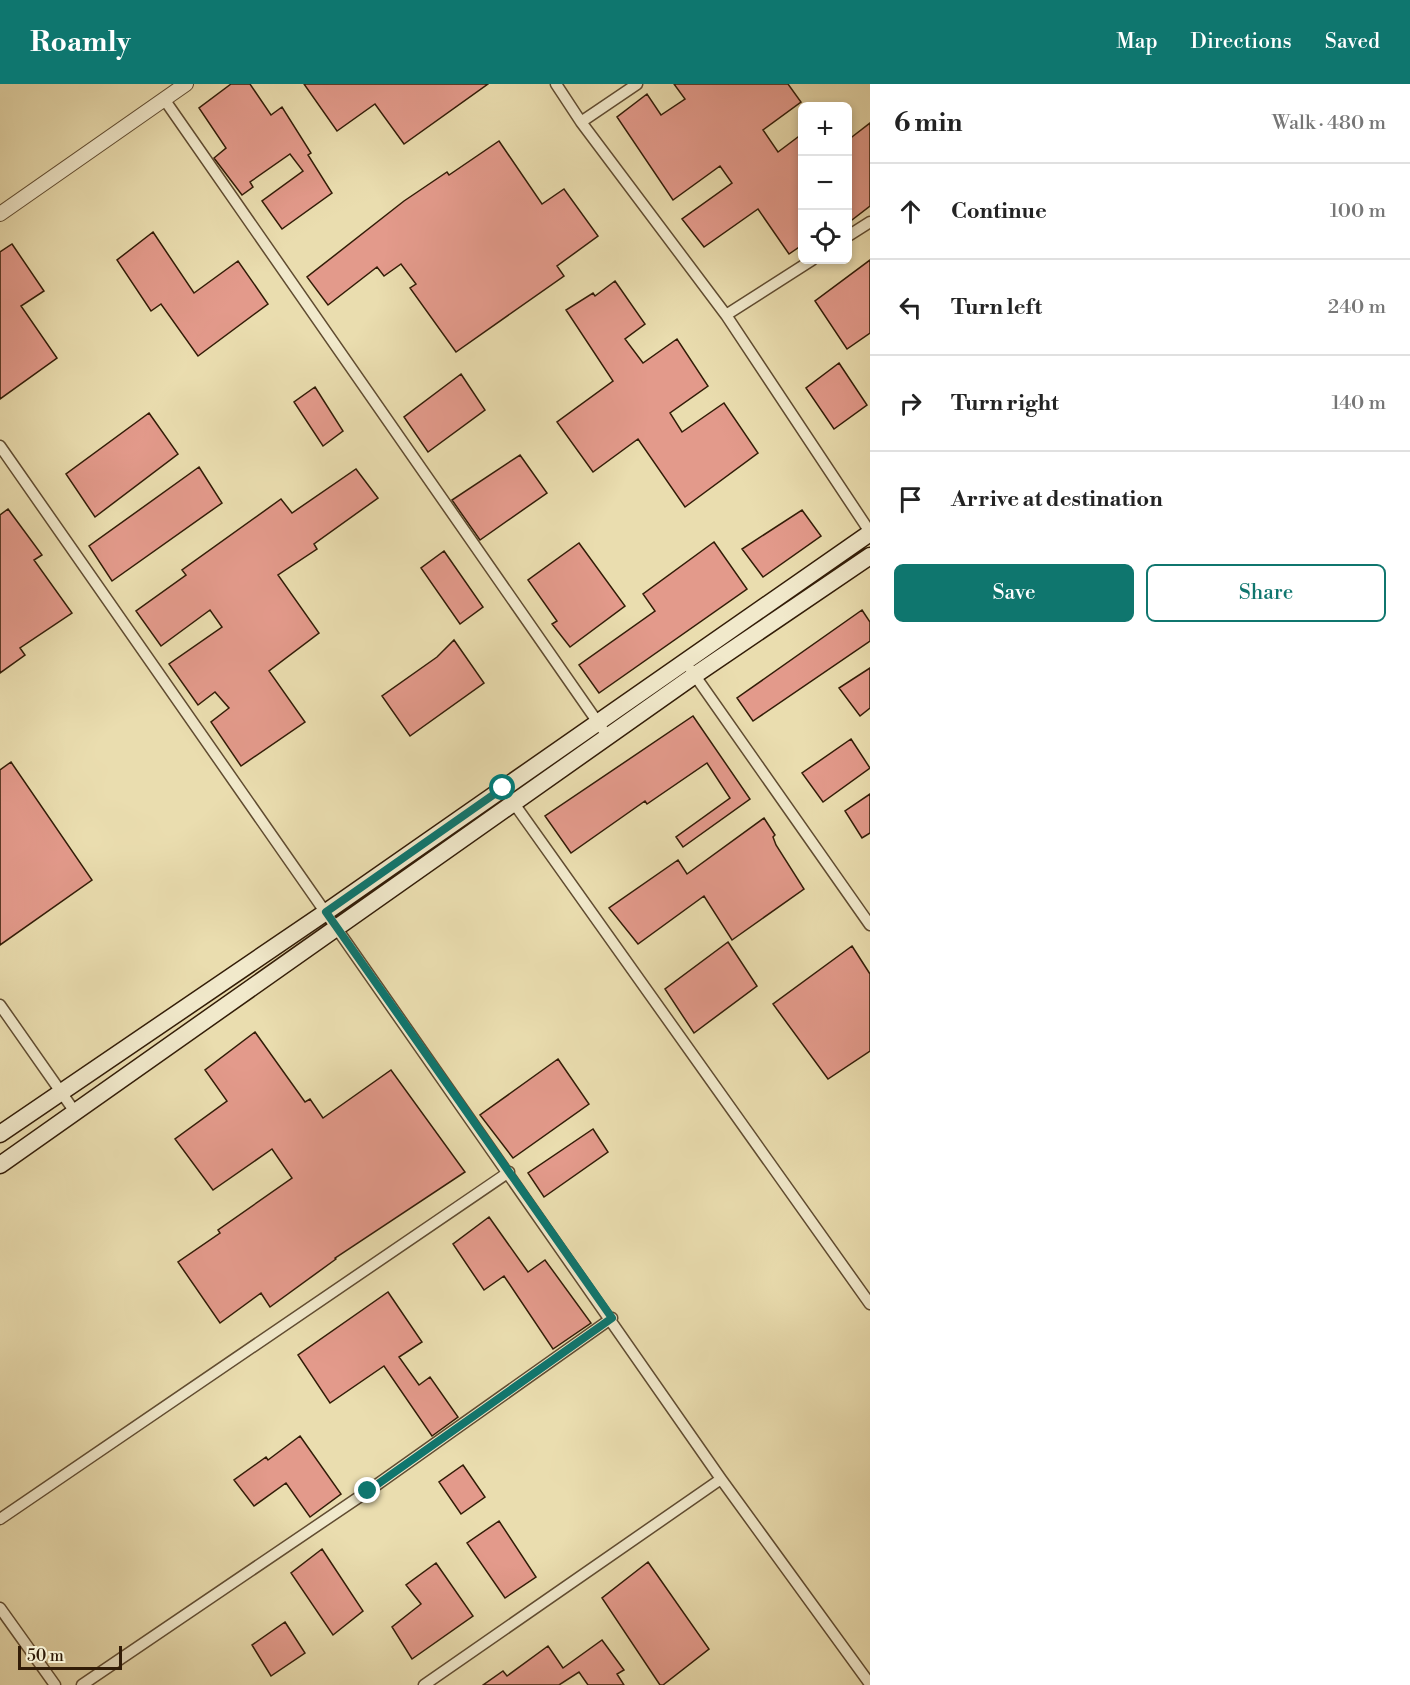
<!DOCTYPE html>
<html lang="en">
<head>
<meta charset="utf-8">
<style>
	body { margin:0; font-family:"Libre Bodoni",serif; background:#f6f6f6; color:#222 }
	.controls { position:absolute; right:18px; top:18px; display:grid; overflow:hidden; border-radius:9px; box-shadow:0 3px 9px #0003 }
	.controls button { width:54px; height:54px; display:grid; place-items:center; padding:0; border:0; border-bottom:2px solid #e0e0e0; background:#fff; color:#222; font:30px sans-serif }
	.scale { position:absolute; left:18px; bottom:15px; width:104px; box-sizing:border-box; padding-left:6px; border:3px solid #321c07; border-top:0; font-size:16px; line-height:21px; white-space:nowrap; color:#321c07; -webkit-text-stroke:4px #f1e9cb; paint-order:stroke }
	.stop { position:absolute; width:18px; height:18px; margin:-14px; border:4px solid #0f766e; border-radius:50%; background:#fff }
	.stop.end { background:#0f766e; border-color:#fff; box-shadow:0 2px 6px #0008 }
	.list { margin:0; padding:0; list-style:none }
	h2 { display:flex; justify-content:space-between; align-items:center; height:78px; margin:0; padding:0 24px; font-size:26px }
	h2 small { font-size:20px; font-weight:400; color:#767676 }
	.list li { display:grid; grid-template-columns:39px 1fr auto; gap:18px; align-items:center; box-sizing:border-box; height:96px; padding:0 24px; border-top:2px solid #e0e0e0 }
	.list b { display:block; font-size:22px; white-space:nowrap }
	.list em { font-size:20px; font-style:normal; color:#767676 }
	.actions { display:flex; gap:12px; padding:18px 24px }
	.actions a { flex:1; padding:14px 0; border:2px solid #0f766e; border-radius:9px; text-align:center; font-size:21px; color:#0f766e }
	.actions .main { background:#0f766e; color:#fff }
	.icon { flex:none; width:33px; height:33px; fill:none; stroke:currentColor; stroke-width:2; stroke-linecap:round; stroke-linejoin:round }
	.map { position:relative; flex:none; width:870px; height:1601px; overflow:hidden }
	header { display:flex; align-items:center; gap:36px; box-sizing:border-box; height:84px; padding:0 30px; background:#0f766e; color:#fff }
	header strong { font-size:28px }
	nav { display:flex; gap:33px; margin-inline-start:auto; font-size:21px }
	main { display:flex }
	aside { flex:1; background:#fff }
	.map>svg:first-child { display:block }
	.building { fill:#e39a8b; stroke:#321c07; stroke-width:1.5 }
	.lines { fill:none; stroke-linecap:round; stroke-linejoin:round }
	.minor-casing { stroke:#604c31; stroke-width:13 }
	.tertiary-casing { stroke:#604c31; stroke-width:16 }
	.secondary-casing { stroke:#321c07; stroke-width:19 }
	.minor { stroke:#f1e9cb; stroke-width:10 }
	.tertiary { stroke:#f1e9cb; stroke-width:14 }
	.secondary { stroke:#f1e9cb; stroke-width:16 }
	.route { stroke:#0f766e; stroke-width:8 }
</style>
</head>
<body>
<header>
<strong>Roamly</strong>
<nav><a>Map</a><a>Directions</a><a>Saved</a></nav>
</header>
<main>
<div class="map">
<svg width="870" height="1601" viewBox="0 0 870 1601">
	<rect width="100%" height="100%" fill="#eaddaf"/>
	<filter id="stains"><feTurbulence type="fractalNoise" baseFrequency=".00333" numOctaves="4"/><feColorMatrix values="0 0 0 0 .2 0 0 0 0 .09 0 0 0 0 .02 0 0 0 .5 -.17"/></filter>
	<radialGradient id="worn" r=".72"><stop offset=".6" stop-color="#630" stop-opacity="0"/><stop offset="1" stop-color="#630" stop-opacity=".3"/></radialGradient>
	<path class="building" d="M231 0H250L271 31 282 23 311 69 308 71 332 109 282 145 262 117 303 87 290 70 250 98 253 103 242 111 214 74 226 64 199 24Z
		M304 0H488L404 60 375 20 337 47Z
		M674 0H788L801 18 763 46 778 68 802 50V161L789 170 758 125 704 163 682 135 732 99 720 82 673 116 617 33 647 10 661 31 685 15Z
		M870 39V122L848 139V56Z
		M499 57 542 120 564 105 598 152 557 182 564 192 456 268 410 204 416 200 401 180 384 192 377 183 328 221 307 193 404 117 447 88 449 91Z
		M153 148 194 209 238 177 268 220 198 272 161 220 151 227 117 176Z
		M12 160 44 207 21 222 57 274 0 315V168Z
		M870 176V249L847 265 815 217Z
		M615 197 645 240 625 255 643 279 677 255 708 302 670 329 682 348 724 319 758 369 685 423 638 355 593 388 557 338 613 297 566 226 593 209 595 212Z
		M839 279 867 321 834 345 806 304Z
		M461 290 485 326 428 368 404 333Z
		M315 303 343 347 323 362 294 318Z
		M149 329 178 370 95 433 66 390Z
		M520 371 547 409 480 456 452 416Z
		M199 383 222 419 112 497 89 462Z
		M356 385 378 414 314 460 317 465 278 491 319 549 269 587 305 638 241 682 211 638 229 624 215 608 198 621 169 580 222 543 210 526 161 562 136 527 186 491 182 486 281 415 292 429Z
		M8 425 42 471 34 476 72 529 20 564 25 571 0 589V431Z
		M802 426 821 452 763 493 742 465Z
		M714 458 747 505 599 609 579 581 655 527 643 510Z
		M579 459 625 522 570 563 552 540 557 537 528 496Z
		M444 467 483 523 460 540 421 484Z
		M862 526 870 538V557L753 637 737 614Z
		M454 556 484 599 410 652 382 612 437 573Z
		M870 584V624L860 632 839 604Z
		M693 632 750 715 683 763 676 753 730 714 707 679 647 720 645 717 571 769 545 732Z
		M851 655 870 684 823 718 802 689Z
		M11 678 92 796 0 861V686Z
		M870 710V749L862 754 845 727Z
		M764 734 775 751 773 753 776 761 804 805 732 856 704 812 638 860 609 824 678 776 687 790Z
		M728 858 757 902 694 949 665 905Z
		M852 862 870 890V967L828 995 773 920Z
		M255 948 305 1018 310 1015 323 1034 391 986 465 1088 335 1174 336 1175 270 1223 261 1209 220 1239 178 1178 220 1149 218 1146 292 1094 272 1065 213 1106 175 1055 227 1017 205 986Z
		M558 975 589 1020 513 1074 480 1031Z
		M593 1045 608 1068 544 1113 528 1089Z
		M489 1133 528 1188 545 1176 591 1239 553 1265 504 1192 484 1206 453 1160Z
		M388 1208 422 1258 399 1273 419 1301 430 1293 458 1333 432 1352 384 1282 330 1319 298 1271Z
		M300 1352 341 1410 310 1433 286 1399 254 1422 234 1396 266 1373 268 1376Z
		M463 1381 485 1413 461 1430 439 1398Z
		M499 1437 536 1493 505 1514 467 1459Z
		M322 1465 363 1527 333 1551 291 1489Z
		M648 1478 709 1565 663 1601H660L602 1514Z
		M436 1479 473 1532 412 1575 392 1543 421 1520 406 1501Z
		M285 1538 305 1569 271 1592 252 1561Z
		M602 1556 624 1586 617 1590 624 1601H588L579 1588 559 1601H483L503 1587 507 1592 548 1562 563 1584Z"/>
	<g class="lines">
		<defs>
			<path id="minor" d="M556 0 581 38 726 231 870 448
				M164 15 608 653
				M581 38 637 0
				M848 152 870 138
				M726 231 812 176
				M0 362 721 1395 870 1600
				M691 586 870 841
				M503 704 870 1220
				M0 921 75 1028
				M0 1435 509 1088
				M0 1524 55 1601
				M82 1601 368 1407 612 1234
				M424 1601 721 1395"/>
			<path id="tertiary" d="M0 130 186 0"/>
			<path id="secondary" d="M0 1050 326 828 870 449
				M0 1081 695 591 870 472"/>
		</defs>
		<use href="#minor" class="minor-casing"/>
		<use href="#tertiary" class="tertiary-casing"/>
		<use href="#secondary" class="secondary-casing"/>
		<use href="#minor" class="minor"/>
		<use href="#tertiary" class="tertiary"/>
		<use href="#secondary" class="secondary"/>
	</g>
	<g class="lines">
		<path class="route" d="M368 1407 612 1234 326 828 503 704"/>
	</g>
	<rect width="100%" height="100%" filter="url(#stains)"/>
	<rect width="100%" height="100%" fill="url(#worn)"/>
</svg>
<div class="controls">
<button>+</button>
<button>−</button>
<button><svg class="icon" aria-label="locate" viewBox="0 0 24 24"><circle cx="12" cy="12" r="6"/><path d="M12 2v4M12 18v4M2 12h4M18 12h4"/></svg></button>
</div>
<div class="scale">50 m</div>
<div class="stop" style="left:503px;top:704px"></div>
<div class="stop end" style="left:368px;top:1407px"></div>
</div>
<aside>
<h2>6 min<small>Walk · 480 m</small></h2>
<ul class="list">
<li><svg class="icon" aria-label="ahead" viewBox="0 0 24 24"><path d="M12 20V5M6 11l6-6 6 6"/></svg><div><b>Continue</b></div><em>100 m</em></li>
<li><svg class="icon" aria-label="left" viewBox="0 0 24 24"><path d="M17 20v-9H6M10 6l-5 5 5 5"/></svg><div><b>Turn left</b></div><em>240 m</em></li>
<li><svg class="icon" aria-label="right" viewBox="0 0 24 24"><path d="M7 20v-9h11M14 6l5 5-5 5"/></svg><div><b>Turn right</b></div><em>140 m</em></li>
<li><svg class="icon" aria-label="arrive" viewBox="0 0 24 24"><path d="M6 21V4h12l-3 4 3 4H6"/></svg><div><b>Arrive at destination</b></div></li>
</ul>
<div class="actions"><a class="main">Save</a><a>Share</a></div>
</aside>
</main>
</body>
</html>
